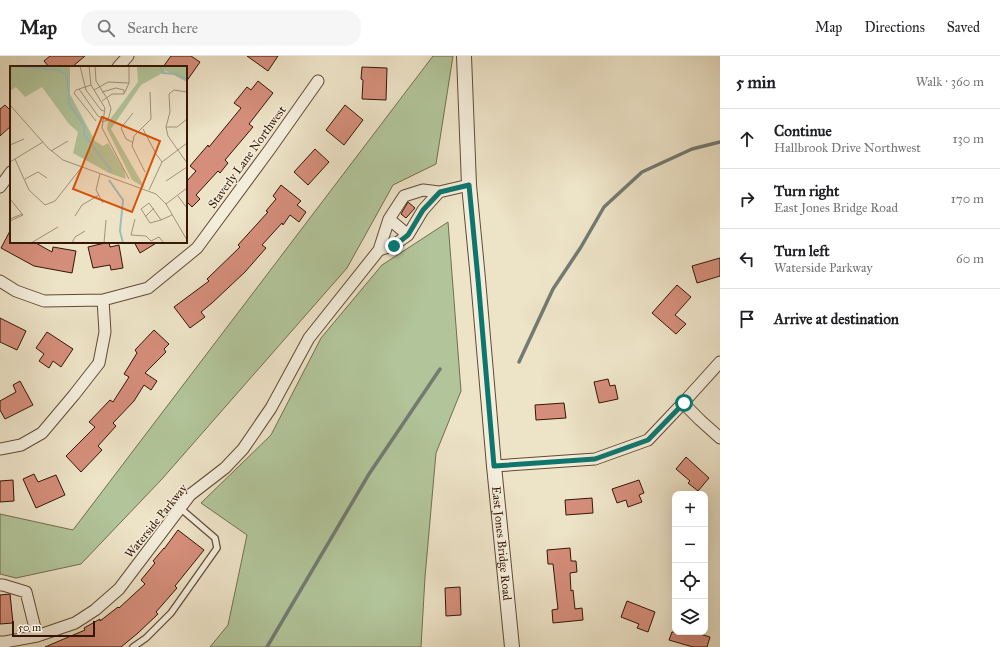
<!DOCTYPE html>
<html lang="en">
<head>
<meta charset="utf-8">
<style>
	body { margin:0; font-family:"IM FELL Great Primer",serif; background:#f6f6f6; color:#202124 }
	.controls { position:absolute; right:12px; bottom:12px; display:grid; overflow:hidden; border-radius:8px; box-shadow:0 4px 16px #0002 }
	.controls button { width:36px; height:36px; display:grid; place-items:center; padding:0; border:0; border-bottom:1px solid #e0e0e0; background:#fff; color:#202124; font:20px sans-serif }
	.scale { position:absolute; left:12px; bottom:10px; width:83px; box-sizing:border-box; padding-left:4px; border:2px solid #351604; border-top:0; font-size:11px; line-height:14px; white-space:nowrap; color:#351604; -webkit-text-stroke:3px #f3eddb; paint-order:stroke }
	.stop { position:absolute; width:12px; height:12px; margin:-9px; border:3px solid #0f766e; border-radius:50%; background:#fff }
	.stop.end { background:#0f766e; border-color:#fff; box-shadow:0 1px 4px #0008 }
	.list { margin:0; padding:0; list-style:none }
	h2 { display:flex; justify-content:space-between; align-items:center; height:52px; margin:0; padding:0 16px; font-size:17px }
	h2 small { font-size:13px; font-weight:400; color:#757577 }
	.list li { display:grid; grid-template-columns:26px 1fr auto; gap:12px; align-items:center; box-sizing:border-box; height:60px; padding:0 16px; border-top:1px solid #e0e0e0 }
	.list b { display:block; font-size:15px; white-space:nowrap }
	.list p { margin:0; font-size:13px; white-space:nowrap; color:#757577 }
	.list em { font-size:13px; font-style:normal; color:#757577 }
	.icon { flex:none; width:22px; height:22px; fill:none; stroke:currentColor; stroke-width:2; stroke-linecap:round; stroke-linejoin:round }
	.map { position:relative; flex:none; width:720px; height:591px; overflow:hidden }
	header { display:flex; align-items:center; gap:24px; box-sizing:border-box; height:56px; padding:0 20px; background:#fff; border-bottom:1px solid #e0e0e0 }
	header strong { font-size:19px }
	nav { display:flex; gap:22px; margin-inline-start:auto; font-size:14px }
	.search { width:280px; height:36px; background:#f6f6f6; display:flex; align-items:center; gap:10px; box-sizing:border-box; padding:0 14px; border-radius:16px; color:#757577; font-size:15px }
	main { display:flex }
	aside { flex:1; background:#fff }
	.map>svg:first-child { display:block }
	.green { fill:#b2c59a; stroke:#746e4f }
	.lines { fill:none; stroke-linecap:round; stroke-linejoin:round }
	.stream { stroke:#727a72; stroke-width:3.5 }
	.building { fill:#d58e7b; stroke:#351604 }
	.service-casing { stroke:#634935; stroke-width:8 }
	.minor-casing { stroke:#634935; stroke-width:13 }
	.tertiary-casing { stroke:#634935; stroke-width:16 }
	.service { stroke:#f3eddb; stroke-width:5.5 }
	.minor { stroke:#f3eddb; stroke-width:11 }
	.tertiary { stroke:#f3eddb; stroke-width:14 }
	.route { stroke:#0f766e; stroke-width:5 }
	.labels { text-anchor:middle; stroke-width:3; stroke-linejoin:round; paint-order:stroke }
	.street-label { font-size:12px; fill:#351604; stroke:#f3eddb }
	.inset-river { fill:none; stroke:#9bbdbc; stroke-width:2 }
	.inset-road { fill:none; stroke:#a39179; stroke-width:1 }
	.view { fill:#d6520b; fill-opacity:0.15; stroke:#d6520b; stroke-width:2 }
	.inset-edge { fill:none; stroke:#351604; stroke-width:2 }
</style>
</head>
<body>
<header>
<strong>Map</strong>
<div class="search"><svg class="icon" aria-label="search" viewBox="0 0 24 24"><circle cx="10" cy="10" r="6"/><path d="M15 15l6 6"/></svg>Search here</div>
<nav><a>Map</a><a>Directions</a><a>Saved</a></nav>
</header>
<main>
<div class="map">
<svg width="720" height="591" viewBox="0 0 720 591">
	<rect width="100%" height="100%" fill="#ede3c7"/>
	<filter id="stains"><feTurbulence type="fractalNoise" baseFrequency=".005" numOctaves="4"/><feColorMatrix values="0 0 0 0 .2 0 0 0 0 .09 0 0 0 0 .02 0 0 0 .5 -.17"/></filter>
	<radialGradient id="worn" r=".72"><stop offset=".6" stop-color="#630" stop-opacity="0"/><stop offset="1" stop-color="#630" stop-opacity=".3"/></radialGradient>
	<path class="green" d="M433 0H453L436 108 393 129 347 212 162 423 81 508 16 522 0 518V458L73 474Z
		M448 166 461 335 436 397 425 521 421 591H210L228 569 247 479 201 447 271 379 321 282 382 209Z"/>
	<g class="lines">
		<path class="stream" d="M519 306 553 233 581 191 604 151 642 116 692 93 720 86
			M267 591 369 418 440 313"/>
	</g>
	<path class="building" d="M50 0H85L72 11H49L44 5Z
		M171 0H191L200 6 186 26V11H163Z
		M247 0H278L268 15Z
		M362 11 387 12 386 44 362 43 363 24 361 23Z
		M258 25 273 37 249 68 253 71 225 104 228 107 220 117 218 115 196 139 200 143 192 151 186 145V126L196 115 190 110 208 89 209 91 241 52 234 47 247 31 251 34Z
		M5 49 11 55V70L0 80V53Z
		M345 49 363 64 344 89 326 74Z
		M315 93 329 106 308 129 294 116Z
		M281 129 301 145 297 149 306 156 299 166 290 159 283 169 282 167 262 189 266 192 245 216 212 247 201 256 205 261 190 272 174 251 209 225 207 223 240 191 238 189 268 156 266 155 276 143 273 140Z
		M408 146 415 152 406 162 401 158Z
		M11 173V186H34L52 196 53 191 76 195 72 217 34 210 1 192Z
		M109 186 110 191 119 189 123 212 111 214 110 209 93 212 88 191Z
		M134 186H158L140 197Z
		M720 202V220L697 227 692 210Z
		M677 229 691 241 675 259 686 268 676 278 652 257Z
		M0 262 26 275 17 294 0 286Z
		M154 274 169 288 164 293 166 296 145 317 157 325 151 334 144 329 134 345 113 367 116 370 98 390 102 394 81 416 66 400 95 371 89 366 110 344 113 346 129 321 124 318 137 297 135 294Z
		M47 276 73 293 61 311 53 305 49 312 39 305 44 298 36 292Z
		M608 323 610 330 615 329 618 343 599 347 594 326Z
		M20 325 33 349 5 363 0 354V345L16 336 13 329Z
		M564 347 566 362 536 364 535 349Z
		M686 401 709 422 698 435 688 427 690 425 676 413Z
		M34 418 38 426 56 419 65 439 36 452 23 423Z
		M13 424 14 445 0 446V425Z
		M639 424 644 437 639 439 642 446 628 451 626 444 617 447 612 433Z
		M592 442 593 457 566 459 565 444Z
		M178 474 204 494 175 530 177 532 156 556 158 558 138 577 121 591H45L85 574 84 572 100 563V565L118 551 119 552 145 528 141 524 155 507 153 505 164 492V493Z
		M570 492 571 505H576L577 516 570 517 571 535 573 534 575 553 582 552 583 564 553 567 552 554 558 553 553 508H548L547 494Z
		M460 531 461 559 446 560 445 532Z
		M10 538 13 567 0 568V539Z
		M627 545 655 556 648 576 637 572 639 568 621 561Z
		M672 576H701L700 578 710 581 707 591H693L669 584Z"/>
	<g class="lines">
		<defs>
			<path id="service" d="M133 591 146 582 171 557 217 492 215 482 180 452"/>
			<path id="minor" d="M118 11 128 0
				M0 131 11 116
				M389 163 408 179
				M379 194 394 189 408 179 423 154 439 136
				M0 225 16 235 44 245 103 244 148 232 197 192 270 93 318 25
				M683 347 700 364 720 382
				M0 393 21 389 42 377 74 339 99 307 105 276 103 244
				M494 410 595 403 648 384 683 347 720 306
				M0 529H3L26 536 37 580
				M0 586H5L37 580 75 567 95 554 119 533 190 439 225 412 243 393 271 352 309 282 379 194 389 163 404 140 423 134 439 136 469 129"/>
			<g id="tertiary">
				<path id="s1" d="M464 0 469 129 478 223 494 410 512 591"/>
			</g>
		</defs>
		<use href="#service" class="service-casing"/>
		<use href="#minor" class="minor-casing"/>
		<use href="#tertiary" class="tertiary-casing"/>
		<use href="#service" class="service"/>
		<use href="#minor" class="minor"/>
		<use href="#tertiary" class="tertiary"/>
	</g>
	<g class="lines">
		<path class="route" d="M394 190 408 179 423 154 440 136 469 129 478 223 494 410 595 403 648 384 684 347"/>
	</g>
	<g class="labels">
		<g class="street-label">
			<text transform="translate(247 101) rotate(-54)" y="4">Staverly Lane Northwest</text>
			<text transform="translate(156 465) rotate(-51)" y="4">Waterside Parkway</text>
			<text dy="4" stroke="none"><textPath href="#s1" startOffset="489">East Jones Bridge Road</textPath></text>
		</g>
	</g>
	<g transform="translate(10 10)">
		<rect width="177" height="177" fill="#ede3c7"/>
		<path d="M0 0H60V28L85 75 93 80 98 77 114 104 116 113 99 107 63 87 68 66 59 58 32 21 15 31 6 21 0 25ZM127 0H177V16L156 5 131 19 101 63 135 122 122 114 97 63 98 56 128 16Z" fill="#b2c59a"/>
		<path class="inset-river" d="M5 0 48 4 57 9 59 38 75 61 74 68 102 106M150 0 153 7 166 8 177 14M99 114 113 134 110 165 113 177"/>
		<path class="inset-road" d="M70 0 76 24 91 44 94 45M79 0 81 19 95 42 92 62 119 113M85 0 86 15 98 34 101 43 98 54 92 56M119 17V0M81 19 66 24 64 27 86 55M69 23 88 50 92 52M84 24 98 16 119 17 114 28H102L92 35M92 26 106 22 114 24V27M177 26 164 24 159 28 160 46 156 61 158 70 177 97M0 39 38 82 53 94 146 128 156 138 177 174M156 61H167L177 53M133 63 146 88 152 96M122 76 116 73 111 62 123 47M0 79 14 73M41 85 58 75M5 93 19 124 35 139 45 135 71 102M0 96 33 76M135 106 122 80 124 70 141 53 140 26M90 108 86 124 93 137M15 113 28 106 37 112M156 115 177 101M139 124 152 96 177 77M168 130 177 142M0 133 13 149M156 138 177 122M65 150 72 139 89 129M135 151 144 142M0 153 12 148M125 153 121 169 136 170 141 175 149 171 154 177M151 154 139 137 131 143 140 157 151 154 162 149M0 155 13 149M21 177 48 161M62 177 65 171 75 165M94 177 96 154"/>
		<path class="view" d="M92 51 150 75 122 146 63 123Z"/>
		<rect width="177" height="177" class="inset-edge"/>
	</g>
	<rect width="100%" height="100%" filter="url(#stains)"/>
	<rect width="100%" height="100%" fill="url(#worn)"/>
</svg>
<div class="controls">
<button>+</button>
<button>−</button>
<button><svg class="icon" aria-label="locate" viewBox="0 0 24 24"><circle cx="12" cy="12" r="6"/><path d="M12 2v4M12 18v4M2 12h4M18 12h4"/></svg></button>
<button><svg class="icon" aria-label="layers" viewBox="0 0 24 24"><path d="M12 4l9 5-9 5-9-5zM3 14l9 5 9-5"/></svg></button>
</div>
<div class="scale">50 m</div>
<div class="stop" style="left:684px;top:347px"></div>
<div class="stop end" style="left:394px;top:190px"></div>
</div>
<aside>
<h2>5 min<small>Walk · 360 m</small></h2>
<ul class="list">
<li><svg class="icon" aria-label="ahead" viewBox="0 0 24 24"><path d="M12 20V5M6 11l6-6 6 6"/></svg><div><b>Continue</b><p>Hallbrook Drive Northwest</p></div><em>130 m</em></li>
<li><svg class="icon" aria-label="right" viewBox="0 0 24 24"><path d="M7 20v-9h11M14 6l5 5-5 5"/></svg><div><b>Turn right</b><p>East Jones Bridge Road</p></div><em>170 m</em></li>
<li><svg class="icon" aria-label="left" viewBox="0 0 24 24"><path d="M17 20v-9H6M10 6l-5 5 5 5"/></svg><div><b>Turn left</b><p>Waterside Parkway</p></div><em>60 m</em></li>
<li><svg class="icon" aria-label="arrive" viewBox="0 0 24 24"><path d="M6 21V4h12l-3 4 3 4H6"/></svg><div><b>Arrive at destination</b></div></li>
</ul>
</aside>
</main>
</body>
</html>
